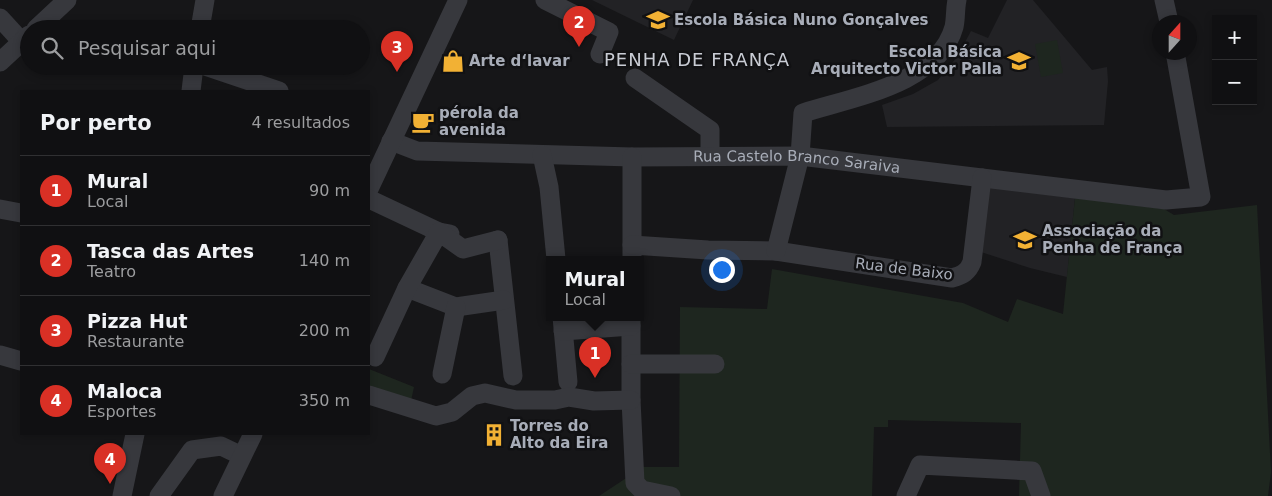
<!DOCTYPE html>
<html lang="pt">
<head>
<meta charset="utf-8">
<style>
	body { margin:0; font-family:"DejaVu Sans",sans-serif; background:#1e1e20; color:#f1f3f6 }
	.controls { position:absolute; right:15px; top:15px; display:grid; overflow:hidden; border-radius:0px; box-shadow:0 2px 8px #0003 }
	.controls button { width:45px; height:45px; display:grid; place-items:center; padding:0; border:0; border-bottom:1px solid #303032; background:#101012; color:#f1f3f6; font:25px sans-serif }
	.compass { position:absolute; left:1152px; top:15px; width:45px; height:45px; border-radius:50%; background:#101012; box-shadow:0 2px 8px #0003; rotate:21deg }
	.you { position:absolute; left:721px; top:269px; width:18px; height:18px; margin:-12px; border:4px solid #fff; border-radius:50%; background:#1a73e8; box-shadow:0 0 0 8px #1a73e833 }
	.badge { display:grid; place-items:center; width:32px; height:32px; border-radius:50%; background:#d93025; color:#fff; font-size:16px; font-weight:700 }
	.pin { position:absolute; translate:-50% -41px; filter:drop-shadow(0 1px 2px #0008) }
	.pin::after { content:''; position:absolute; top:26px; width:18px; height:15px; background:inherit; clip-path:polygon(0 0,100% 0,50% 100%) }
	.popup { position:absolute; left:546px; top:256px; width:98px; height:65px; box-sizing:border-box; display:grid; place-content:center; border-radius:0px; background:#101012; filter:drop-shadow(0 1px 4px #0005); font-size:16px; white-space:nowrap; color:#9c9d9f }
	.popup b { font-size:19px; color:#f1f3f6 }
	.popup::after { content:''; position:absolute; left:50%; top:100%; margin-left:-10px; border:10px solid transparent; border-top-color:#101012 }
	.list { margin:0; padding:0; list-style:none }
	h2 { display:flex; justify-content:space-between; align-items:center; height:65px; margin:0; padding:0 20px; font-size:21px }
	h2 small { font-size:16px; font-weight:400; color:#9c9d9f }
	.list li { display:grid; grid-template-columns:32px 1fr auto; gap:15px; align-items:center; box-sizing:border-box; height:70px; padding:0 20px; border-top:1px solid #303032 }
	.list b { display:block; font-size:19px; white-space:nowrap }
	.list p { margin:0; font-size:16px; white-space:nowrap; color:#9c9d9f }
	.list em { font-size:16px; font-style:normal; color:#9c9d9f }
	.icon { flex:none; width:28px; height:28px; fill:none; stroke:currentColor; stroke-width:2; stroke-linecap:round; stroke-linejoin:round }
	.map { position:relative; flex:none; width:1272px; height:496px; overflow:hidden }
	.search { position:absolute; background:#101012; box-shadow:0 2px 8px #0003; left:20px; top:20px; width:350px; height:55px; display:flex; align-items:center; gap:12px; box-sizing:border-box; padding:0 18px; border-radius:28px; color:#9c9d9f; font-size:19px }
	.panel { position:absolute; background:#101012; box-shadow:0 2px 8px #0003; left:20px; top:90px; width:350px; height:345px; border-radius:0px }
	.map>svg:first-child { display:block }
	.built { fill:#222225 }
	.green { fill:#1e261f }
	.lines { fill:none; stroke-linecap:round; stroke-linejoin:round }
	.minor { stroke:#37383d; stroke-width:19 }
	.labels { text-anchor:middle; stroke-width:5; stroke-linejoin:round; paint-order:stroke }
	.poi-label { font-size:15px; font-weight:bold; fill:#a8adb8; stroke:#111113; text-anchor:start }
	.street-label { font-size:15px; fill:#a8adb8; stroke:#111113 }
	.quarter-label { font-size:18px; letter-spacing:1px; fill:#c9ccd4; stroke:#111113 }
</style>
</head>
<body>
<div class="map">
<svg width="1272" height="496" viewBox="0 0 1272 496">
	<rect width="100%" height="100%" fill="#161618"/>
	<path class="built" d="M592 0H693L674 40Z
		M1007 0H1033L1092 70 1107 67 1108 81 1104 125 887 127 882 105 913 94 938 80 957 57 971 31 988 38Z
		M986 187 1075 198 1067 277 1030 268 981 252Z"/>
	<path class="green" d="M1057 40 1063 73 1041 77 1035 44Z
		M1075 198 1164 209 1174 215 1257 205 1271 472 1268 496H1019L1021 423 888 420V427H874L872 496H599L643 467H679L680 307 767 309 772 269 963 303 1008 322 1017 299 1063 314Z
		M369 369 414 387 411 401 369 387Z"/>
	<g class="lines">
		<g class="minor">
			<path d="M545 0 609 32 600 54"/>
			<path d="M1164 0 1169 22"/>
			<path d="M0 18 22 42"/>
			<path d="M36 29 67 0"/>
			<path d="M200 29 205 0"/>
			<path d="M0 62 29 35"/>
			<path d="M205 66 279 91"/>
			<path d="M635 78 710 130V156"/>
			<path d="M191 91 194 66"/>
			<path id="s1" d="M391 141 417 151 632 157 800 156 1166 200 1201 197 1175 52"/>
			<path d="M542 155 549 187 556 259"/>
			<path d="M632 157V259"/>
			<path d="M369 189 458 0"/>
			<path d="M369 199 439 232 450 234"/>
			<path d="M0 209 21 213"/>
			<path d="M498 240 513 376"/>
			<path d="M632 245 708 250 776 251 952 278C963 275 968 272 972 262L982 178"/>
			<path d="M776 251 800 156 803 113C853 97 938 84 954 27 956 18 955 9 957 0"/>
			<path d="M407 288 456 307 504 300"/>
			<path d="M562 317 568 382"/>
			<path d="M631 317V400L635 483 642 490 671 496"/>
			<path d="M563 331 631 326"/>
			<path d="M0 355 21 361"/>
			<path d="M375 357 407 288 439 232 463 249 498 240"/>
			<path d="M631 364H715"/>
			<path d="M442 374 456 307"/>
			<path d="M369 395 436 416 452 412 472 396 485 393 516 400H555L569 397 594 401 631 400"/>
			<path d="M122 496 135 434"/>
			<path d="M159 496 192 450 221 446 242 456"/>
			<path d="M223 496 253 434"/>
			<path d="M906 496 920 465 1032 471 1041 496"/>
		</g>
	</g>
	<defs>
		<symbol id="school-bare" viewBox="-9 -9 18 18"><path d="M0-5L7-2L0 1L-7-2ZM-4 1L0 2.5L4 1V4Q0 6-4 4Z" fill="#f2b134" stroke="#111113" stroke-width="2.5" paint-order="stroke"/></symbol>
		<symbol id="shop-bare" viewBox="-9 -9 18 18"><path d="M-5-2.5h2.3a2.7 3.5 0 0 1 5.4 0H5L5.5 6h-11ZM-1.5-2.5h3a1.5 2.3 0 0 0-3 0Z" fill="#f2b134" stroke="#111113" stroke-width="2.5" paint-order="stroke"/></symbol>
		<symbol id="cafe-bare" viewBox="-9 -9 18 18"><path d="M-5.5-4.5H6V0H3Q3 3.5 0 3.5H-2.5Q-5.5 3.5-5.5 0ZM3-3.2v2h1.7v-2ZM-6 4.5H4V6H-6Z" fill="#f2b134" stroke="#111113" stroke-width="2.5" paint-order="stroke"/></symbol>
		<symbol id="building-bare" viewBox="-9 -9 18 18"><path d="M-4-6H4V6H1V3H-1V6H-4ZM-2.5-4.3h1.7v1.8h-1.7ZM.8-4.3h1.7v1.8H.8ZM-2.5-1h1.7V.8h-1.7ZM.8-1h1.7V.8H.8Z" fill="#f2b134" stroke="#111113" stroke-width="2.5" paint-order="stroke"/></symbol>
	</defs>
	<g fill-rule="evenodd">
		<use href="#school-bare" x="642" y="4" width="32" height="32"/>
		<use href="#shop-bare" x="437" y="45" width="32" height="32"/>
		<use href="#school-bare" x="1003" y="45" width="32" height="32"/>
		<use href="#cafe-bare" x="407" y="106" width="32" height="32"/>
		<use href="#school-bare" x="1009" y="224" width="32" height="32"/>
		<use href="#building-bare" x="478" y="419" width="32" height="32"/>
	</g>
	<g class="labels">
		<g class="poi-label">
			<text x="674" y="25">Escola Básica Nuno Gonçalves</text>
			<text x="1002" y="57" text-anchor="end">Escola Básica<tspan x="1002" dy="17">Arquitecto Victor Palla</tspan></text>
			<text x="469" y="66">Arte d‘lavar</text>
			<text x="439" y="118">pérola da<tspan x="439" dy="17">avenida</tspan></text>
			<text x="1042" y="236">Associação da<tspan x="1042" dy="17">Penha de França</tspan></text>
			<text x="510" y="431">Torres do<tspan x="510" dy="17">Alto da Eira</tspan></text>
		</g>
		<g class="street-label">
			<text dy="5" stroke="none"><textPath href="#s1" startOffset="408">Rua Castelo Branco Saraiva</textPath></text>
			<text transform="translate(904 269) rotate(7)" y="5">Rua de Baixo</text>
		</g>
		<g class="quarter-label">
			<text x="697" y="66">PENHA DE FRANÇA</text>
		</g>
	</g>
</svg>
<div class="controls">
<button>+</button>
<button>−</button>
</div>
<svg class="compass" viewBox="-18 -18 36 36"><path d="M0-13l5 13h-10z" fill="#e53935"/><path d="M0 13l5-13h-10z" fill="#9c9d9f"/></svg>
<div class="you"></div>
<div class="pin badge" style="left:595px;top:378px">1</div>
<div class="popup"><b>Mural</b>Local</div>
<div class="pin badge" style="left:579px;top:47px">2</div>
<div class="pin badge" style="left:397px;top:72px">3</div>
<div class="pin badge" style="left:110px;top:484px">4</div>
<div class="search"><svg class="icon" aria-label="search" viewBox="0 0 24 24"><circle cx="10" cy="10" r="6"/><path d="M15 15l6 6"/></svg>Pesquisar aqui</div>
<section class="panel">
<h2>Por perto<small>4 resultados</small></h2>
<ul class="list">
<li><span class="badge">1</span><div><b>Mural</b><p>Local</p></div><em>90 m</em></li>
<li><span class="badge">2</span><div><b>Tasca das Artes</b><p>Teatro</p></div><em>140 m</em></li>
<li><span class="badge">3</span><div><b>Pizza Hut</b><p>Restaurante</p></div><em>200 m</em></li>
<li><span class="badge">4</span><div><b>Maloca</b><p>Esportes</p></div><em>350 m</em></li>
</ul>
</section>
</div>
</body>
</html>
